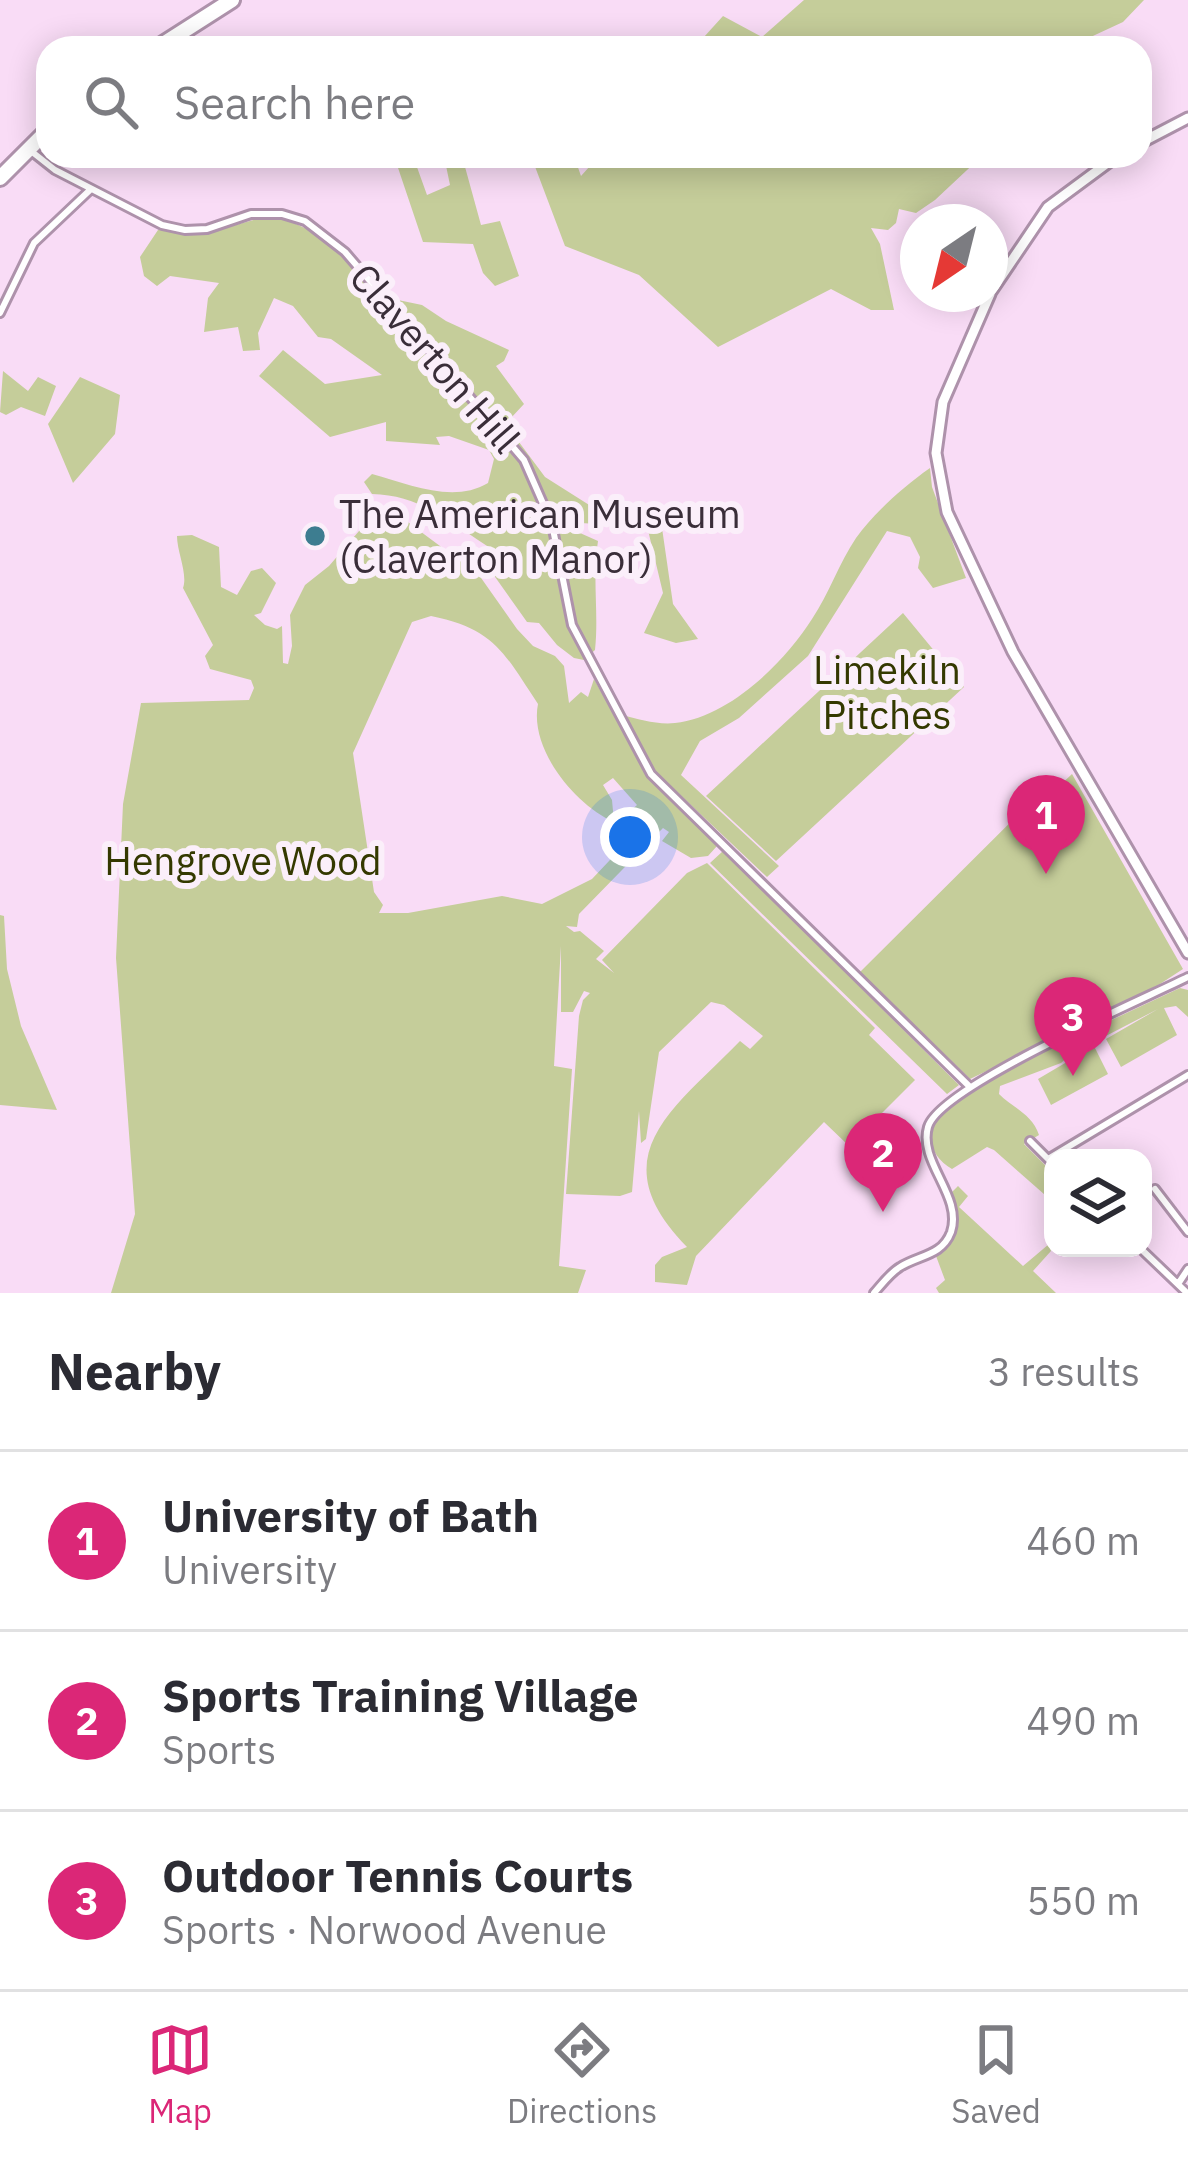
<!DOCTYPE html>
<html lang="en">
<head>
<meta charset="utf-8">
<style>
	body { margin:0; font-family:"IBM Plex Sans",sans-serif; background:#f7f7f7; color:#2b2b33 }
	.controls { position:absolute; right:36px; bottom:36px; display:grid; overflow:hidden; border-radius:24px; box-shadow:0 6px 30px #0003 }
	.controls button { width:108px; height:108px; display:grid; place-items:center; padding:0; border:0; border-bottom:3px solid #e1e1e2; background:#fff; color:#2b2b33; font:60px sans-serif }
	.compass { position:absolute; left:900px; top:204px; width:108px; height:108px; border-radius:50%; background:#fff; box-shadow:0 6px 30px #0003; rotate:215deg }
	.you { position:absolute; left:630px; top:837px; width:42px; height:42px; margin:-30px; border:9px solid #fff; border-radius:50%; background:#1a73e8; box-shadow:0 0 0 18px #1a73e833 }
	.badge { display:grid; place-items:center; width:78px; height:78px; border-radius:50%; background:#db2777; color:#fff; font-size:39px; font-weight:700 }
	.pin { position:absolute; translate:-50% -99px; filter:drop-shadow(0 3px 6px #0008) }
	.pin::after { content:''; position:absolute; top:63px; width:42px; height:36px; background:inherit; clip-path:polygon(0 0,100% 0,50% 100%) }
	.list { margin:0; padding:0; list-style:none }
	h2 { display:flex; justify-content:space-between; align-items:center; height:156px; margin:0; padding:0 48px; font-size:51px }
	h2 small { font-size:39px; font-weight:400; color:#7c7c81 }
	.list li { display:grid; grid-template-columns:78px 1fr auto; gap:36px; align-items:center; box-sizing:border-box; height:180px; padding:0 48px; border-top:3px solid #e1e1e2 }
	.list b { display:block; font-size:45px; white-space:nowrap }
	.list p { margin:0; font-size:39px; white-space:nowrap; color:#7c7c81 }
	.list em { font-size:39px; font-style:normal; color:#7c7c81 }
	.icon { flex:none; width:66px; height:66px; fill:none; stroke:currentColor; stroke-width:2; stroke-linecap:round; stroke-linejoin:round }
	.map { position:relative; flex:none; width:1188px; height:1293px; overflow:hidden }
	.search { position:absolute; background:#fff; box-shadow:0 6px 30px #0003; left:36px; right:36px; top:36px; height:132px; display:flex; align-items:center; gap:30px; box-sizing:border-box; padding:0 42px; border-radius:36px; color:#7c7c81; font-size:45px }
	.sheet { height:696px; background:#fff }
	nav { display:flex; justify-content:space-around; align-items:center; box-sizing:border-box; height:168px; border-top:3px solid #e1e1e2; background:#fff; font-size:33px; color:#7c7c81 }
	nav a { display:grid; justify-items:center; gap:6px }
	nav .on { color:#db2777 }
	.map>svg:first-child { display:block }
	.green { fill:#c5cd9a; fill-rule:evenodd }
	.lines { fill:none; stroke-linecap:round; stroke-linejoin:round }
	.street-casing { stroke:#ae92ab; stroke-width:12 }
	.secondary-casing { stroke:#ae92ab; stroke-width:15 }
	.highway-casing { stroke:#ae92ab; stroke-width:20 }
	.street { stroke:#fff; stroke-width:6 }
	.secondary { stroke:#fff; stroke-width:9 }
	.highway { stroke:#fff; stroke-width:14 }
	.poi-dot { fill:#3d7d90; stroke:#fbeffa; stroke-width:4.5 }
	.labels { text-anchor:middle; stroke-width:12; stroke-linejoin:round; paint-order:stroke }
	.street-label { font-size:39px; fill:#3a2e39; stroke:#fbeffa }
	.poi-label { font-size:39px; fill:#3a2e39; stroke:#fbeffa; text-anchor:start }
	.park-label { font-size:39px; fill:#343900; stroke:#fbeffa }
</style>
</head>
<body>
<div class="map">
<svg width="1188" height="1293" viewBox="0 0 1188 1293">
	<rect width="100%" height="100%" fill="#f9dcf6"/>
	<path class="green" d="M804 0H1144L1123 22 1067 48H694L723 16 762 37Z
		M394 156H413L427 195 450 185 444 156H462L481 225 500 221 519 276 495 286 483 273 473 244 423 242Z
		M531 156H574L581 176 599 156H982L935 200 916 213 899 209 896 223 888 230 871 228 880 244 894 310H871L831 289 718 347 639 275 565 246Z
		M268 216C324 225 353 267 388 308L398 300 422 305 446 321 509 350 504 361 496 366 524 404 510 419V430L545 477 605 515 599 524 580 523V533L598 541C592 578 599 613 595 650L584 660 574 658 557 645 539 623 527 622 488 567 495 551C453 525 423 495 372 494L364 482 372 474C409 484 453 504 488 483L494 459 489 450 449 436 436 437 440 445 386 441V422L330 437 259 376 283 350 325 384 382 375 331 339 318 337 293 306 274 298 258 333 260 350 243 351 238 327 204 332 208 298 219 283 170 276 157 286 144 276 140 257 158 230 211 232Z
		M3 371 28 391 38 377 56 386 45 416 21 407 6 415 0 412Z
		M80 377 120 395 115 434 73 483 48 424Z
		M930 468 932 487 966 578 933 588 918 568 920 557 910 537 887 531 808 656 739 718 700 741 681 775 779 866 767 877 656 772 621 715C639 719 657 725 675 723 729 717 784 663 812 619 829 594 839 563 856 538 875 512 903 487 930 468Z
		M379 516 405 520 479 575 517 629 533 646 555 656 564 666 569 703 581 692 588 697 594 679 649 777 717 846 708 856 691 858 662 841 669 832 663 828 579 914 577 927 566 926 574 932 580 931 604 951 596 959 614 973 602 960 687 873 707 863 875 1028 869 1035 915 1080 849 1146 824 1122 696 1256 687 1285 655 1282V1265L662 1257 687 1247C598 1156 674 1109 740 1041L750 1049 763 1036 724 1005 711 1002 659 1052 646 1139 641 1143 639 1111 632 1192 620 1196 566 1194 579 1016 583 1000 590 993 584 991 573 1012H561V946L554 1066 572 1069 559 1266 586 1270 578 1293H111L135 1214 116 958 123 804 141 703 249 700 254 688 251 680 210 669 205 656 213 645 183 588C188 574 177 552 177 536L192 535 219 547 221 587 237 595 251 571 262 568 276 583 261 613 254 615 265 625 277 629 282 626 283 663 288 664 292 646 290 615 305 585 329 566 365 524ZM431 616C495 629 504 653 538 704 529 749 575 805 614 822L612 800 603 785 613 778 637 805C621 818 626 827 626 843L592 879 542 904 502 896 408 913H379L383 905 374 892 353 753 412 622Z
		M647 526 662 528 673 604 698 639 676 643 644 633 663 593Z
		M903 613 964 687 776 861 706 796Z
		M1072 774 1183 969 1137 999 970 1079 860 972 1047 786 1054 791Z
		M723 851 959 1085 947 1094 710 863Z
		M0 915 4 916 7 969 21 1026 57 1110 0 1105Z
		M1180 988 1188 990V1017L1176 1006 1164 1008 1177 1035 1121 1067 1106 1039 1158 1009 1071 1054 1061 1063 1000 1086 999 1094C1013 1108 1032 1114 1039 1135L1024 1144 1053 1173V1202L994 1150 987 1147 952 1169C931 1157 923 1134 941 1115 967 1085 1010 1069 1044 1052 1089 1031 1134 1009 1180 988Z
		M1094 1046 1108 1074 1051 1105 1038 1079Z
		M958 1186 968 1196 959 1207 1023 1266 1049 1244 1051 1251 1033 1271 1056 1293H939L936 1288 945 1280 936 1256C958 1238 961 1218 952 1192Z"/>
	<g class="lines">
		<defs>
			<path id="street" d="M31 151 55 170 162 225 185 230 207 229 251 214H282L305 221 345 252 524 460 552 524 572 625 651 774 970 1087
				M0 313 34 243 91 189
				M1030 1141 1053 1164
				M1048 1159 1188 1075
				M1155 1189 1188 1232
				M1140 1248 1187 1293
				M1178 1284 1188 1269
				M874 1293C882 1284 890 1273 900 1267 919 1255 942 1256 951 1232 963 1196 918 1162 928 1127 939 1087 1142 1000 1188 977"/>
			<path id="secondary" d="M1140 143 1188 118
				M990 293 1048 207 1117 156
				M990 294 943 402 936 453 947 512 1013 652 1188 953"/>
			<path id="highway" d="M157 48 232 0
				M0 178 48 130"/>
		</defs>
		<use href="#street" class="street-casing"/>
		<use href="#secondary" class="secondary-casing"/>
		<use href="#highway" class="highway-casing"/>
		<use href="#street" class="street"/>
		<use href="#secondary" class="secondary"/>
		<use href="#highway" class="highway"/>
	</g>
	<circle class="poi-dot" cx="315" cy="536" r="12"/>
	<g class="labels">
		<g class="street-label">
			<text transform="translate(435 358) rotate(49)" y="14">Claverton Hill</text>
		</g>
		<g class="poi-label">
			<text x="339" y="528">The American Museum<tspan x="339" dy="45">(Claverton Manor)</tspan></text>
		</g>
		<g class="park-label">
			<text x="887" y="684">Limekiln<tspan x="887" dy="45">Pitches</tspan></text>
			<text x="243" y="875">Hengrove Wood</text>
		</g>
	</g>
</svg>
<div class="controls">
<button><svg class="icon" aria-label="layers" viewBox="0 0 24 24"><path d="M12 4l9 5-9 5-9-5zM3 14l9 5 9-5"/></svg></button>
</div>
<svg class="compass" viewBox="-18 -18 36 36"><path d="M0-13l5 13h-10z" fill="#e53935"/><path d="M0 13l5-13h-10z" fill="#7c7c81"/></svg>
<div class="you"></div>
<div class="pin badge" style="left:1046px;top:874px">1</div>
<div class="pin badge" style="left:883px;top:1212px">2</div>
<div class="pin badge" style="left:1073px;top:1076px">3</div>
<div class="search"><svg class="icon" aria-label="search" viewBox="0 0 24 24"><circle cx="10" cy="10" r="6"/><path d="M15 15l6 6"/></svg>Search here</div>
</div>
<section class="sheet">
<h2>Nearby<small>3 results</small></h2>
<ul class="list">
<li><span class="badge">1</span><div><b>University of Bath</b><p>University</p></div><em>460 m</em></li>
<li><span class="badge">2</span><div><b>Sports Training Village</b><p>Sports</p></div><em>490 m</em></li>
<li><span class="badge">3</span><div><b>Outdoor Tennis Courts</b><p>Sports · Norwood Avenue</p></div><em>550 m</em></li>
</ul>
</section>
<nav>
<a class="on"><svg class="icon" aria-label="map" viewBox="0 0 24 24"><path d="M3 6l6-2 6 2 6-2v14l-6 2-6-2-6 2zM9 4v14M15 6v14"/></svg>Map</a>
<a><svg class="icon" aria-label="directions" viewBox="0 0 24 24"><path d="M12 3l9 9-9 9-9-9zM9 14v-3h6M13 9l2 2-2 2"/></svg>Directions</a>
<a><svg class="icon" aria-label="saved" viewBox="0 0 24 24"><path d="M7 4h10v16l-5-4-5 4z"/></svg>Saved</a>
</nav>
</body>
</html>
